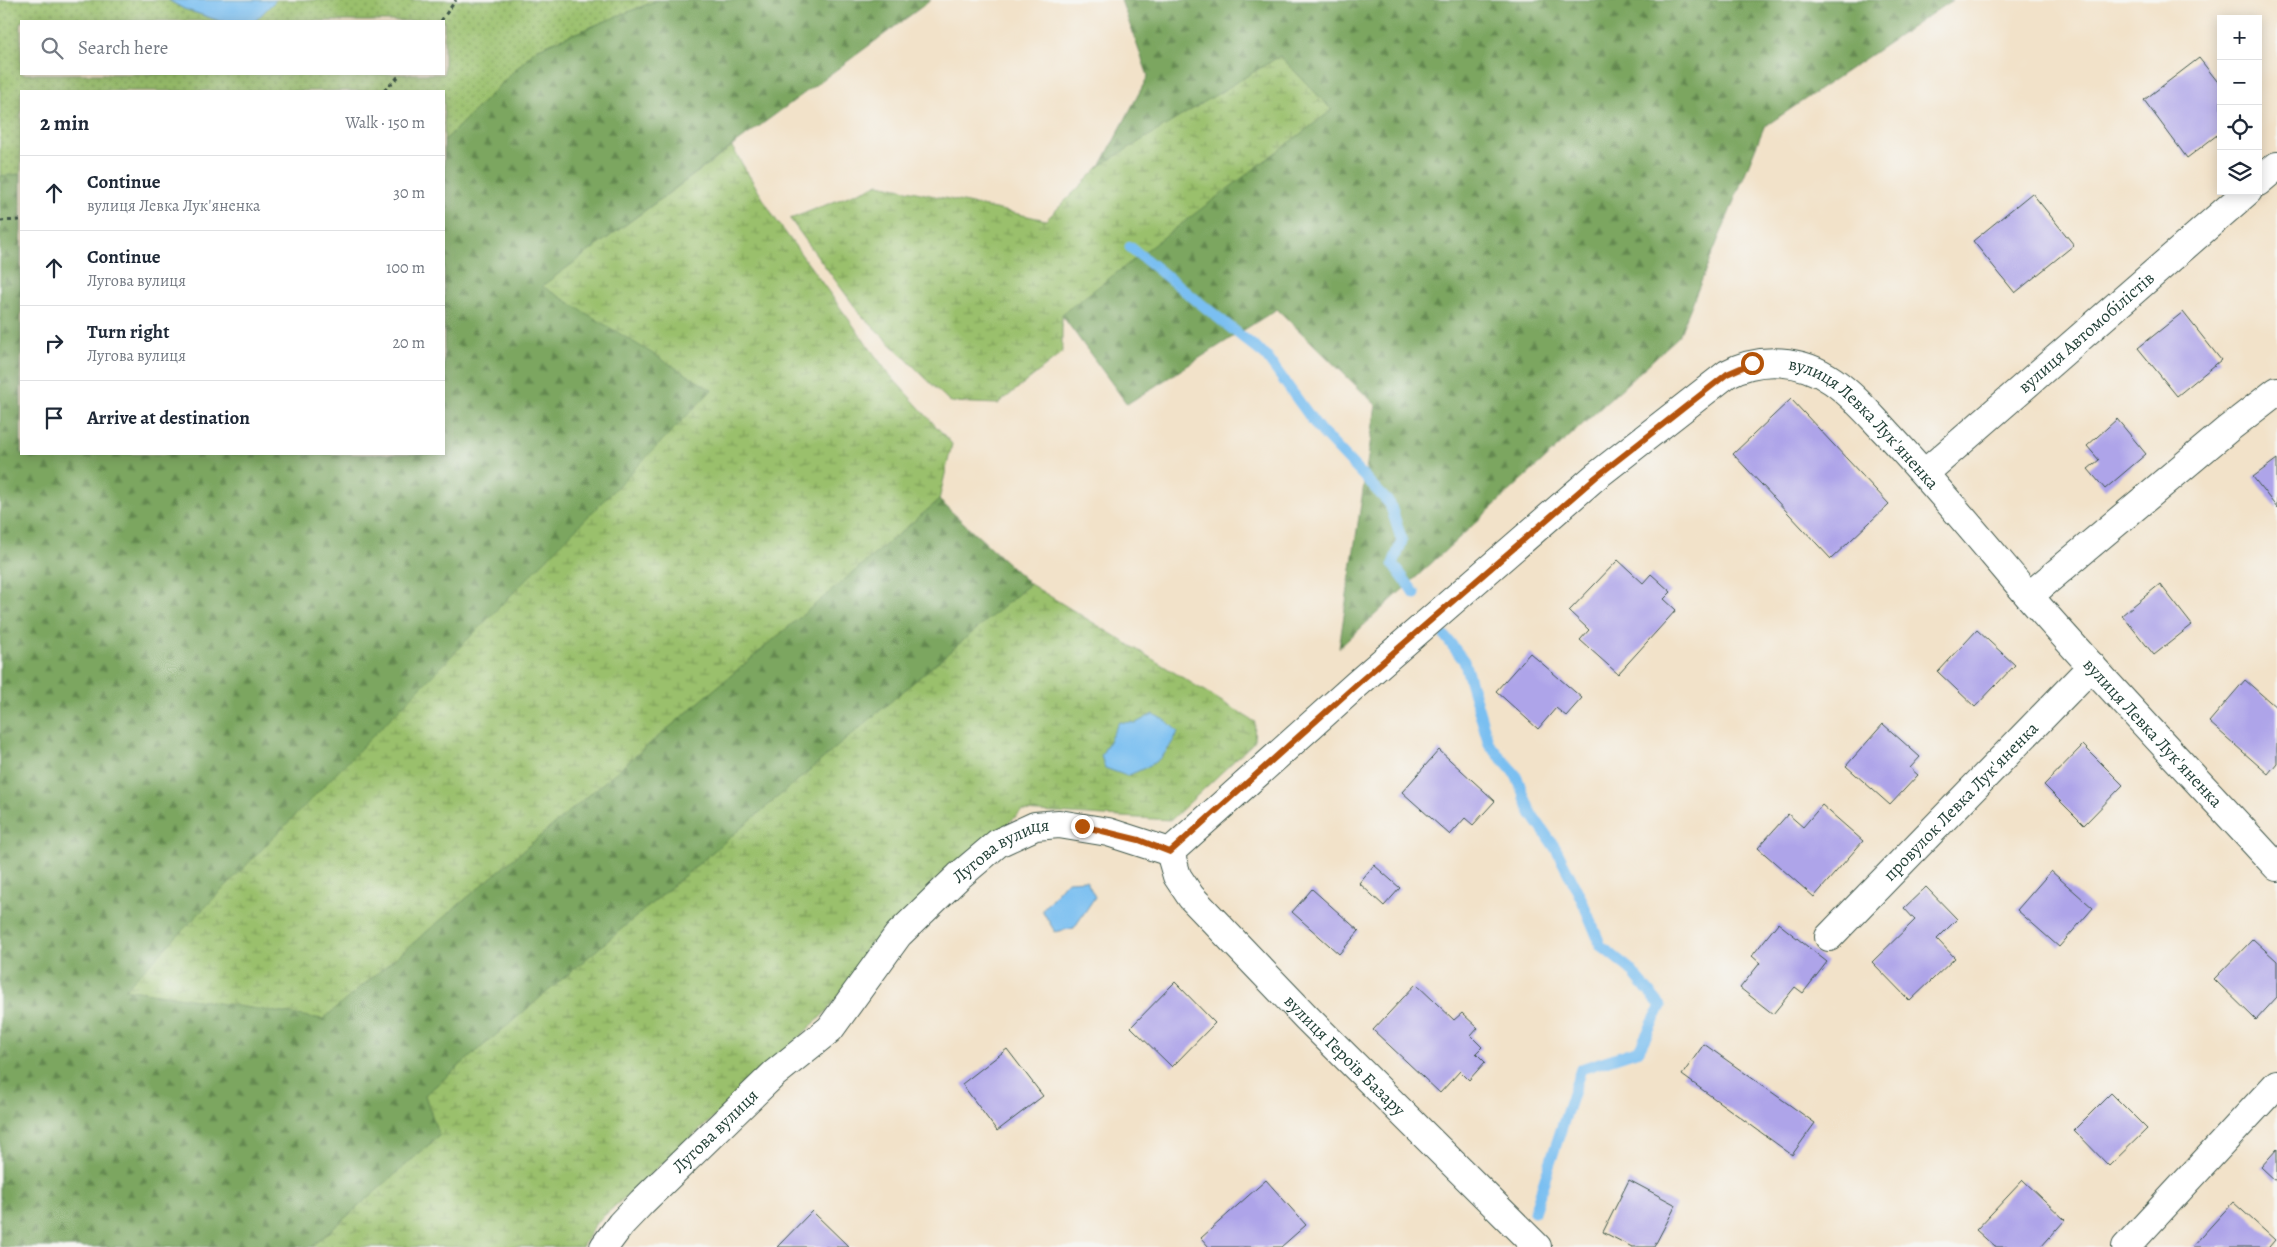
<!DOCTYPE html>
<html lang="en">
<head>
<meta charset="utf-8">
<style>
	body { margin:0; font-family:Alegreya,serif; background:#f6f6f7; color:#1f2937 }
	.controls { position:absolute; right:15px; top:15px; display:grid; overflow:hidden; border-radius:0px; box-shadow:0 2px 12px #0003 }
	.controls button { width:45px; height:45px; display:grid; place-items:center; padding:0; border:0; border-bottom:1px solid #e0e1e3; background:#fff; color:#1f2937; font:25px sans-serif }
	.stop { position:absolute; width:15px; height:15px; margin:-11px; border:4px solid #b45309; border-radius:50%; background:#fff }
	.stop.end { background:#b45309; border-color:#fff; box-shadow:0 1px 5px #0008 }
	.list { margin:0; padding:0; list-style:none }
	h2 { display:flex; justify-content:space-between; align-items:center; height:65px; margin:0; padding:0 20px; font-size:21px }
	h2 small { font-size:16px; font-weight:400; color:#747a83 }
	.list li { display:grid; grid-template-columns:32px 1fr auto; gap:15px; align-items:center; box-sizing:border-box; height:75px; padding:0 20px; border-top:1px solid #e0e1e3 }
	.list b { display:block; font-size:19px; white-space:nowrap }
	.list p { margin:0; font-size:16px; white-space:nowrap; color:#747a83 }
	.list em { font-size:16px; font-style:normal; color:#747a83 }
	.icon { flex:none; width:28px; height:28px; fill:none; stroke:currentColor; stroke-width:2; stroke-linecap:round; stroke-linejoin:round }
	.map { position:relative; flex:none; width:2277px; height:1247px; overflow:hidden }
	.search { position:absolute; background:#fff; box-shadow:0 2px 12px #0003; left:20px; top:20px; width:425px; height:55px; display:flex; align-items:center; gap:12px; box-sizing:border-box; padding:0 18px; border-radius:0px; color:#747a83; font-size:19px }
	.panel { position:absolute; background:#fff; box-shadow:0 2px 12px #0003; left:20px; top:90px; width:425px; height:365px; border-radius:0px }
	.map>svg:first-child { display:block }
	.grass { fill:url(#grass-dots); stroke:#5c7e50 }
	.forest { fill:url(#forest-firs); stroke:#4d724a }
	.wetland { fill:url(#wetland-marsh); stroke:#5c7e50 }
	.water { fill:#7abff1; stroke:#4c7e92 }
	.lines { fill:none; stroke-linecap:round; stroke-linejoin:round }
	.stream { stroke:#7abff1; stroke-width:11 }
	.building { fill:#aea4e9 }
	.minor-casing { stroke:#3f564a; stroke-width:30 }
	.path { stroke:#3f564a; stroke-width:3; stroke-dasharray:4 4; stroke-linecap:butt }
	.minor { stroke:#fff; stroke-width:28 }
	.route { stroke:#b45309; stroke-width:6 }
	.labels { text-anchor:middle; stroke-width:4; stroke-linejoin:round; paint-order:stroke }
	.street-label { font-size:18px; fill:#1f3d34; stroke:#f6f6f2 }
</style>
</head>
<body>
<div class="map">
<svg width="2277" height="1247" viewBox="0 0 2277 1247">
	<defs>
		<pattern id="grass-dots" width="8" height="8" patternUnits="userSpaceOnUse" patternTransform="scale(1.25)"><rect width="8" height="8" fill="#9ac06c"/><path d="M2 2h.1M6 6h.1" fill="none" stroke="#7d9d5a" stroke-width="1.8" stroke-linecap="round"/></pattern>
		<pattern id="forest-firs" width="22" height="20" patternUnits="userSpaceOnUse" patternTransform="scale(1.25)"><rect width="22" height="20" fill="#7ba660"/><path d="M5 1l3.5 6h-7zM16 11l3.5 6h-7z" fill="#648850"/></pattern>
		<pattern id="wetland-marsh" width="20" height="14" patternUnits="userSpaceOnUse" patternTransform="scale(1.25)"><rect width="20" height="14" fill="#9ac06c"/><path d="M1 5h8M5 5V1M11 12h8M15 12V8" fill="none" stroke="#7d9d5a"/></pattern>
	</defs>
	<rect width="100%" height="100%" fill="#f6f6f2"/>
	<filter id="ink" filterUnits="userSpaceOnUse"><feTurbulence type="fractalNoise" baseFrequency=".02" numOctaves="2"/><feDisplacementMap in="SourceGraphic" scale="10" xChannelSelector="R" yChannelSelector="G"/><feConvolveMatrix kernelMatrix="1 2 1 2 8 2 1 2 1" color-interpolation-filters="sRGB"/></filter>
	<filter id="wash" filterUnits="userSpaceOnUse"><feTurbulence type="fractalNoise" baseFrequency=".0096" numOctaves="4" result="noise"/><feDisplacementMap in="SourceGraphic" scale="20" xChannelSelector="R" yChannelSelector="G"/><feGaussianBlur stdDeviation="1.12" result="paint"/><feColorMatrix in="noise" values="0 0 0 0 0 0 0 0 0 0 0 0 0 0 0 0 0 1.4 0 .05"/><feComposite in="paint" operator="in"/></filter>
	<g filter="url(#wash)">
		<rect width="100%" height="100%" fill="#f2e2c9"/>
		<path class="grass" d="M0 0H168L184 9 220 21H21V74H444V21H255L276 0H658L536 49 444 141V91H21V174L0 176Z"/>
		<path class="forest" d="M658 0H931L542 286 713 390 126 989 323 1019 939 500 1030 584 425 1095 439 1136 312 1247H0V176L21 174V454H444V141L536 49Z
			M1121 0H1952L1764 127 1679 336 1339 648 1376 405 1277 309 1127 404 1061 314 1332 110 1280 56 1101 165 1148 76Z"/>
		<path class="wetland" d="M1280 56 1332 110 1062 314V353L998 404 950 402 861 315 790 219 879 184 1046 220 1101 165Z
			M732 147 774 217 888 373 952 444 939 500 323 1019 125 989 712 390 542 286Z
			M1030 584 1255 722 1254 742 1171 820 1022 811 883 935 827 1011 720 1112 596 1223 582 1247H312L439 1136 425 1095Z"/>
		<path class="water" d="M168 0H276L255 21H220L184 9Z
			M1153 714 1168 722 1178 732C1163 761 1156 763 1127 776L1105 768 1101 756 1119 722 1136 723Z
			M1086 880 1095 897 1074 928 1055 932 1042 910 1067 881Z"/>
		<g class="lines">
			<path class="stream" d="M1130 247 1266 356 1319 429 1390 504 1402 541 1393 564 1415 594
				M1445 636 1464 661 1489 744 1516 775 1531 813 1556 849 1581 898 1601 946 1630 969 1661 1006 1639 1050 1581 1069 1534 1212"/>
		</g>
		<g id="blocks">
			<path class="building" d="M2199 58 2221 86V132L2187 158 2144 100Z
				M2032 193 2074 245 2015 293 1973 241Z
				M2183 312 2221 360 2177 396 2138 348Z
				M1791 399 1889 504 1831 559 1733 454Z
				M2117 419 2146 454 2105 489 2088 469 2099 460 2087 446Z
				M2277 459V508L2253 477Z
				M1618 560 1643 583 1651 574 1671 592 1664 599 1676 610 1618 674 1580 640 1589 630 1569 611Z
				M2160 584 2192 625 2154 655 2122 615Z
				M1977 630 2015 665 1975 707 1938 672Z
				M1530 653 1582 698 1566 716 1556 708 1538 729 1496 691Z
				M2245 680 2277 708V763L2268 774 2209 722Z
				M1883 724 1920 757 1910 768 1918 775 1890 805 1846 766Z
				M2083 745 2123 785 2084 825 2044 785Z
				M1439 750 1495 801 1473 825 1465 818 1450 835 1402 792Z
				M1822 805 1863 841 1814 897 1758 848 1788 814 1803 827Z
				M1374 865 1400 888 1384 906 1359 883Z
				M2051 871 2093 908 2059 947 2017 910Z
				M1926 887 1957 919 1937 939 1955 958 1910 1001 1872 962 1915 920 1904 908Z
				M1312 889 1359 931 1339 954 1292 912Z
				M1778 923 1827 962 1803 993 1795 987 1773 1014 1740 988 1760 963 1752 956Z
				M2253 939 2277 961V997L2256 1020 2214 979Z
				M1175 982 1215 1023 1172 1067 1131 1027Z
				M1416 984 1454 1020 1462 1013 1478 1028 1471 1036 1482 1047 1476 1053 1485 1062 1469 1080 1460 1071 1440 1093 1373 1030Z
				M1704 1044 1815 1123 1792 1155 1682 1075Z
				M1007 1049 1043 1096 997 1131 962 1084Z
				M2111 1093 2147 1129 2109 1166 2074 1130Z
				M2277 1149V1182L2261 1167Z
				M1266 1180 1306 1225 1281 1247H1209L1201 1238Z
				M1629 1180 1676 1205 1654 1247H1632L1603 1232Z
				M2023 1180 2065 1220 2041 1247H1995L1976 1230Z
				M2233 1202 2275 1240 2269 1247H2192Z
				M812 1211 849 1247H777Z"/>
		</g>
	</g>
	<g filter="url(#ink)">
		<use href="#blocks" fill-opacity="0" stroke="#3f564a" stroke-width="1"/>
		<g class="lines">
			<defs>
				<g id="minor">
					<path d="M2258 182 2277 166"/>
					<path id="s1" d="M1925 473 2248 191"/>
					<path d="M2029 596 2228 429 2277 391"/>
					<path id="s2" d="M1170 852 1177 876 1191 897 1307 1018 1537 1247"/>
					<path id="s3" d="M1829 937 2092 666"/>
					<path id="s4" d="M604 1247 621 1224 642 1202 774 1074 830 1029 898 935 959 876 998 843 1035 826 1059 824 1108 832 1170 852 1356 685 1595 477 1727 374C1760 356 1802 359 1833 381 1853 395 1870 415 1886 432 1933 482 1977 535 2021 587 2104 683 2192 774 2277 867"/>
					<path d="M2126 1247 2277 1084"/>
				</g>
			</defs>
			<use href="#minor" class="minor-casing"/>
			<path class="path" d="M441 21 456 0
				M384 91 401 74
				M0 221 21 220"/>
			<use href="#minor" class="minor"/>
		</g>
	</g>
	<g class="lines" filter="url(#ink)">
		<path class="route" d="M1082 826 1139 840 1170 852 1356 685 1596 477 1727 374 1752 363"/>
	</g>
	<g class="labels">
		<g class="street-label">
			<text dy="6" stroke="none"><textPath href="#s1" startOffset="214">вулиця Автомобілістів</textPath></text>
			<text dy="6" stroke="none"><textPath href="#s4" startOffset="1642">вулиця Левка Лук'яненка</textPath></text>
			<text dy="6" stroke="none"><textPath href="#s4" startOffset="2068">вулиця Левка Лук'яненка</textPath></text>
			<text dy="6" stroke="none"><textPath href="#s3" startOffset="189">провулок Левка Лук'яненка</textPath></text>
			<text dy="6" stroke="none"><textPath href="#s4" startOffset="566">Лугова вулиця</textPath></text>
			<text dy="6" stroke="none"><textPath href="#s2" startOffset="271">вулиця Героїв Базару</textPath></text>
			<text dy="6" stroke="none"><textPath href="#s4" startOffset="161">Лугова вулиця</textPath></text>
		</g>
	</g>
</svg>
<div class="controls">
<button>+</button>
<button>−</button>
<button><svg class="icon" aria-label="locate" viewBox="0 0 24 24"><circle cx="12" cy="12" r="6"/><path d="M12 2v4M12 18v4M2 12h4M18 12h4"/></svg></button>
<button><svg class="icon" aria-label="layers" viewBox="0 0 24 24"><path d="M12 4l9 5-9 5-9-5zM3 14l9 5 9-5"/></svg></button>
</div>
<div class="stop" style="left:1752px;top:363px"></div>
<div class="stop end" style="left:1082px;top:826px"></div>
<div class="search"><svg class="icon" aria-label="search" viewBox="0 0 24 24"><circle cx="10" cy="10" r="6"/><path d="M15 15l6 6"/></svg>Search here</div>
<section class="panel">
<h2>2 min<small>Walk · 150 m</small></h2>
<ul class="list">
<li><svg class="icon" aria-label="ahead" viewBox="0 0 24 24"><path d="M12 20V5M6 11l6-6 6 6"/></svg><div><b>Continue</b><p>вулиця Левка Лук'яненка</p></div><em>30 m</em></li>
<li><svg class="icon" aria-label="ahead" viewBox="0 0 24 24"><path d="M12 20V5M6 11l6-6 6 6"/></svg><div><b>Continue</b><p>Лугова вулиця</p></div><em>100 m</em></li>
<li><svg class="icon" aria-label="right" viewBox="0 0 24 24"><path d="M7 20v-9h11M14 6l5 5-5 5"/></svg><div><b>Turn right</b><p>Лугова вулиця</p></div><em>20 m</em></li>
<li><svg class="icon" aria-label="arrive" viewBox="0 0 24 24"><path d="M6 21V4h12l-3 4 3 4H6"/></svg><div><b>Arrive at destination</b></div></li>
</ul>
</section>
</div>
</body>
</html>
